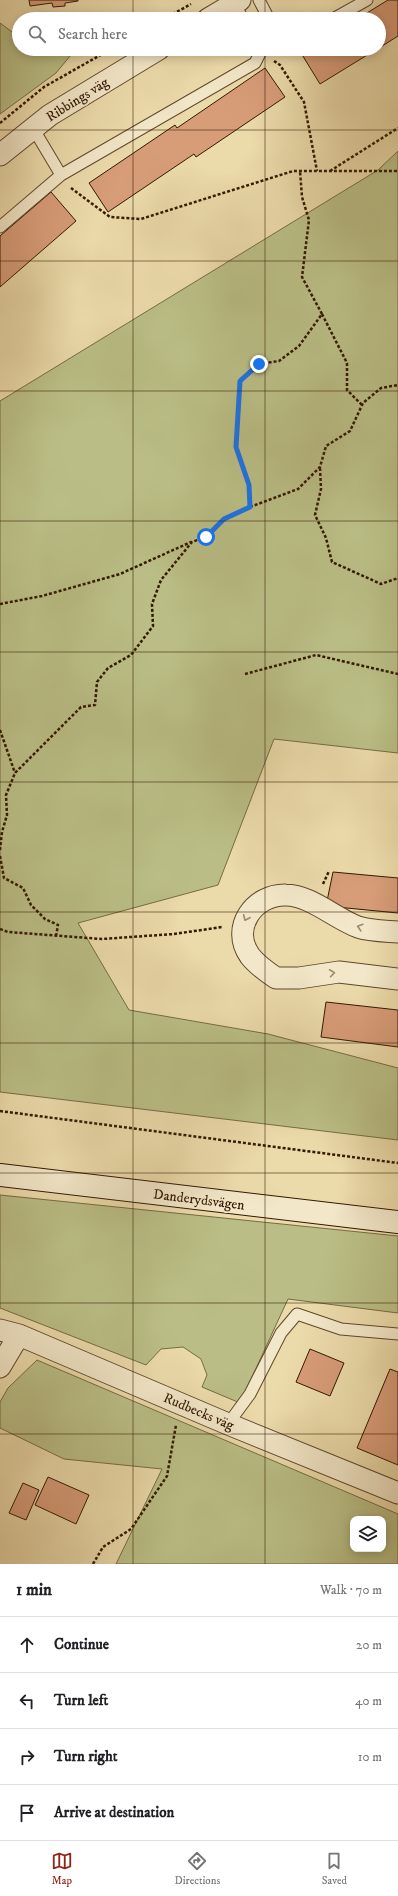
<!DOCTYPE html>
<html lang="en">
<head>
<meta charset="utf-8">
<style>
	body { margin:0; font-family:"IM FELL DW Pica",serif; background:#f2f2f2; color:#202124 }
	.controls { position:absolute; right:12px; bottom:12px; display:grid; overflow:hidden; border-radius:8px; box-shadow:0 2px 10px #0003 }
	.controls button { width:36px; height:36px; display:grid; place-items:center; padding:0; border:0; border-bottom:1px solid #e0e0e0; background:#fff; color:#202124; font:20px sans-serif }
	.stop { position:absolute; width:12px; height:12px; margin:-9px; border:3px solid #1a73e8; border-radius:50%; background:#fff }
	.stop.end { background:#1a73e8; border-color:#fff; box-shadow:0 1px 4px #0008 }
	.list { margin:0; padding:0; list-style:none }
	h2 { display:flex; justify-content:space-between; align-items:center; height:52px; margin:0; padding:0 16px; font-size:17px }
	h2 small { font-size:13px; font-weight:400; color:#757577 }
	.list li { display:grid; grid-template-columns:26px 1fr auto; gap:12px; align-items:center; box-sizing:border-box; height:56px; padding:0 16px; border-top:1px solid #e0e0e0 }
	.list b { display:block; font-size:15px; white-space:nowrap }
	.list em { font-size:13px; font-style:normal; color:#757577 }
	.icon { flex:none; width:22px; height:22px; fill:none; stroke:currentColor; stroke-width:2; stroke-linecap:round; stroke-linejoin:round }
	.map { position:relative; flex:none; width:398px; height:1564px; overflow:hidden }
	.search { position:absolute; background:#fff; box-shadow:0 2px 10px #0003; left:12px; right:12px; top:12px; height:44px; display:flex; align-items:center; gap:10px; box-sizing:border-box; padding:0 14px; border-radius:22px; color:#757577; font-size:15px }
	.sheet { height:276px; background:#fff }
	nav { display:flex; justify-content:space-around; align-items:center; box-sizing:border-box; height:56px; border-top:1px solid #e0e0e0; background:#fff; font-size:11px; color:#757577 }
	nav a { display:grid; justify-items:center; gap:2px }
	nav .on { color:#8f2418 }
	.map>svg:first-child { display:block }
	.green { fill:#babe86; stroke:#766b44; fill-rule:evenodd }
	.building { fill:#d79c78; stroke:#331802 }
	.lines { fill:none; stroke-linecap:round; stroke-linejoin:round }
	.lane-casing { stroke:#61482c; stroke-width:13 }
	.street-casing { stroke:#61482c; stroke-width:23 }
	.secondary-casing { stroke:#331802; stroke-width:24 }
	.path { stroke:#331802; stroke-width:2.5; stroke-dasharray:3 2; stroke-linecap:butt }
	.lane { stroke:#f2e7c8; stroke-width:11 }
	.street { stroke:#f2e7c8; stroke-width:21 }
	.secondary { stroke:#f2e7c8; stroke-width:22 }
	.oneway { stroke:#9c8a6f }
	.route { stroke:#1a73e8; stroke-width:5 }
	.grid { fill:none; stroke:#331802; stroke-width:1; stroke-opacity:0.55 }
	.labels { text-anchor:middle; stroke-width:3.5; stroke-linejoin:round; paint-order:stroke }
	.street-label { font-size:14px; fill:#331802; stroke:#f2e7c8 }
</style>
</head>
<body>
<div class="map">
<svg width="398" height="1564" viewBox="0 0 398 1564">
	<rect width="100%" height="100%" fill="#ebdaaa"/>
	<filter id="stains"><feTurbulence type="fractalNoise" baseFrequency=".005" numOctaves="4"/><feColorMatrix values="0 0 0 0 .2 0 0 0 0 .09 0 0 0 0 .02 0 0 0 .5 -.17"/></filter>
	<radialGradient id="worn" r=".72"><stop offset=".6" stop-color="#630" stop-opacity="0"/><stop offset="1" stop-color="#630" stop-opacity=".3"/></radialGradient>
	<path class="green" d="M0 23 19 37V49L75 50 56 73 0 114Z
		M398 151V753L274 739 218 885 78 923 129 1010 268 1034 398 1068V1140L0 1092V401L378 170Z
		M0 1195 398 1236V1313L288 1299 240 1403 202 1387 207 1375 201 1359 183 1347 161 1349 146 1365 0 1308Z
		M37 1360 398 1514V1564H116L162 1469 64 1459 0 1428V1402L8 1388ZM353 1519H383V1549H353Z"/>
	<path class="building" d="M29 0H78V1L65 3V6L53 7 52 3 30 6Z
		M388 0H398V36L379 48V19H357Z
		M308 49H377L320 84 301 53Z
		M265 68 285 97 196 157 194 154 108 212 89 183 175 125 177 128Z
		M51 192 76 221 0 287V236Z
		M333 872 398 878V913L326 906Z
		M326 1002 398 1010V1047L321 1037Z
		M310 1349 344 1363 330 1396 296 1382Z
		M390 1369 398 1372V1465L357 1448Z
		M48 1477 89 1495 76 1524 35 1505Z
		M23 1483 39 1490 26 1520 9 1513Z"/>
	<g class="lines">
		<defs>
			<path id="lane" d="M259 0 269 19
				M234 3 243 19
				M333 19 367 0
				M33 128 61 175
				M0 227 61 175 255 63 261 51 260 49
				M228 1424 250 1394 281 1333 297 1314 341 1329 398 1334"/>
			<path id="street" d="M208 19 240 0
				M0 155 50 115 159 49
				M398 932C386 931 370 931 358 927 336 919 310 895 286 895 254 894 230 928 250 956 257 965 267 972 276 978H299L339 972 398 979
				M0 1330 19 1335 228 1424 398 1493
				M0 1367 19 1335"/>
			<path id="secondary" d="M0 1175 398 1222"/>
		</defs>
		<use href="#lane" class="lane-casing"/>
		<use href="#street" class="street-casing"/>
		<use href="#secondary" class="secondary-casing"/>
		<path class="path" d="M164 19 191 4
			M274 61 280 65 304 102 317 171
			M0 123 44 87 111 49
			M330 171 398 128
			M71 188 110 217 141 219 293 171H398
			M322 314 347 363V390L362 405
			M320 468 321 489 315 515 326 538 332 562 381 584 398 578
			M250 507 298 489 320 467 326 446 350 431 363 403 381 388 398 385
			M0 604 42 596 120 574 191 542
			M245 674 316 655 398 674
			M0 730 15 773
			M0 850 2 832 7 815 6 795 15 773 81 707 95 705 97 682 108 668 131 655 153 626 152 604 161 580 192 542 206 537 224 519 250 507 249 485 236 447 240 381 259 364 279 361 299 346 322 314 302 277 309 220 302 197 300 171
			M0 856 4 878 23 888 31 905 45 919 58 925 56 936
			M323 884 329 871
			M0 929 8 932 102 939 174 934 222 927
			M0 1111 398 1163
			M93 1564 103 1547 131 1529 167 1476 176 1425"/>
		<use href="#lane" class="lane"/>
		<use href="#street" class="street"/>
		<use href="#secondary" class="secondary"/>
	</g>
	<defs><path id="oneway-chevron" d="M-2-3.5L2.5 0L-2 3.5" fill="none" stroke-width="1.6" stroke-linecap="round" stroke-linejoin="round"/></defs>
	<g class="oneway">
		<use href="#oneway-chevron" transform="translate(246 918) rotate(115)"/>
		<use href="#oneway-chevron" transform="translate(360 927) rotate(-163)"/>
		<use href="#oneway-chevron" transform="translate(332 973) rotate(-8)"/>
	</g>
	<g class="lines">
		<path class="route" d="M206 537 224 519 250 507 249 485 236 447 240 381 259 364"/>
	</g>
	<path class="grid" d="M133 0V19M265 0V19M133 49V1564M265 49V1564M0 130H398M0 261H398M0 391H398M0 521H398M0 652H398M0 782H398M0 912H398M0 1043H398M0 1173H398M0 1303H398M0 1434H398"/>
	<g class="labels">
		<g class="street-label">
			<text transform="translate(77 99) rotate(-32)" y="5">Ribbings väg</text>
			<text transform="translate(199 1199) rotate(7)" y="5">Danderydsvägen</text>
			<text transform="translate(199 1411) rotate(23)" y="5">Rudbecks väg</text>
		</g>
	</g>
	<rect width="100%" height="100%" filter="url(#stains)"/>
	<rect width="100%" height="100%" fill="url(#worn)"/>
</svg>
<div class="controls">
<button><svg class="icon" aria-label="layers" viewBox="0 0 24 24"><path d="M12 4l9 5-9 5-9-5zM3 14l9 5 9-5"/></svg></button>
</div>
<div class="stop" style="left:206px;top:537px"></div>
<div class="stop end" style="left:259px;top:364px"></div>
<div class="search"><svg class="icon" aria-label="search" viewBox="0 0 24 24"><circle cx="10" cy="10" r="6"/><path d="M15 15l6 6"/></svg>Search here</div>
</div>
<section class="sheet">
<h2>1 min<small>Walk · 70 m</small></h2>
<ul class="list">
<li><svg class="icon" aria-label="ahead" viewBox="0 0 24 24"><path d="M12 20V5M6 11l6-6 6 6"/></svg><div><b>Continue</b></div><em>20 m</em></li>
<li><svg class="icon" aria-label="left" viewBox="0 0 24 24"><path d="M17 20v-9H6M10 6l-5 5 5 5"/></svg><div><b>Turn left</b></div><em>40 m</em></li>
<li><svg class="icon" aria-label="right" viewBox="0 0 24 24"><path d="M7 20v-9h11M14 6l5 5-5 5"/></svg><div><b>Turn right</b></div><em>10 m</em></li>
<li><svg class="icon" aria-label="arrive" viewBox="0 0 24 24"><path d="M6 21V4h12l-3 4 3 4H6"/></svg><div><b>Arrive at destination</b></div></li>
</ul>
</section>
<nav>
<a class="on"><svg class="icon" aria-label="map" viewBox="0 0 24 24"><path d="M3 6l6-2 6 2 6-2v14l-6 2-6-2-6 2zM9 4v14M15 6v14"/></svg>Map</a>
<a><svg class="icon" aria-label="directions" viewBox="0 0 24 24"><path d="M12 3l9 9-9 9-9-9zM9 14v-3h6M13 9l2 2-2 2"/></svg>Directions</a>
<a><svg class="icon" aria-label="saved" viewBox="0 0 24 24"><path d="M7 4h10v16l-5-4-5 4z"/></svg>Saved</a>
</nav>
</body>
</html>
